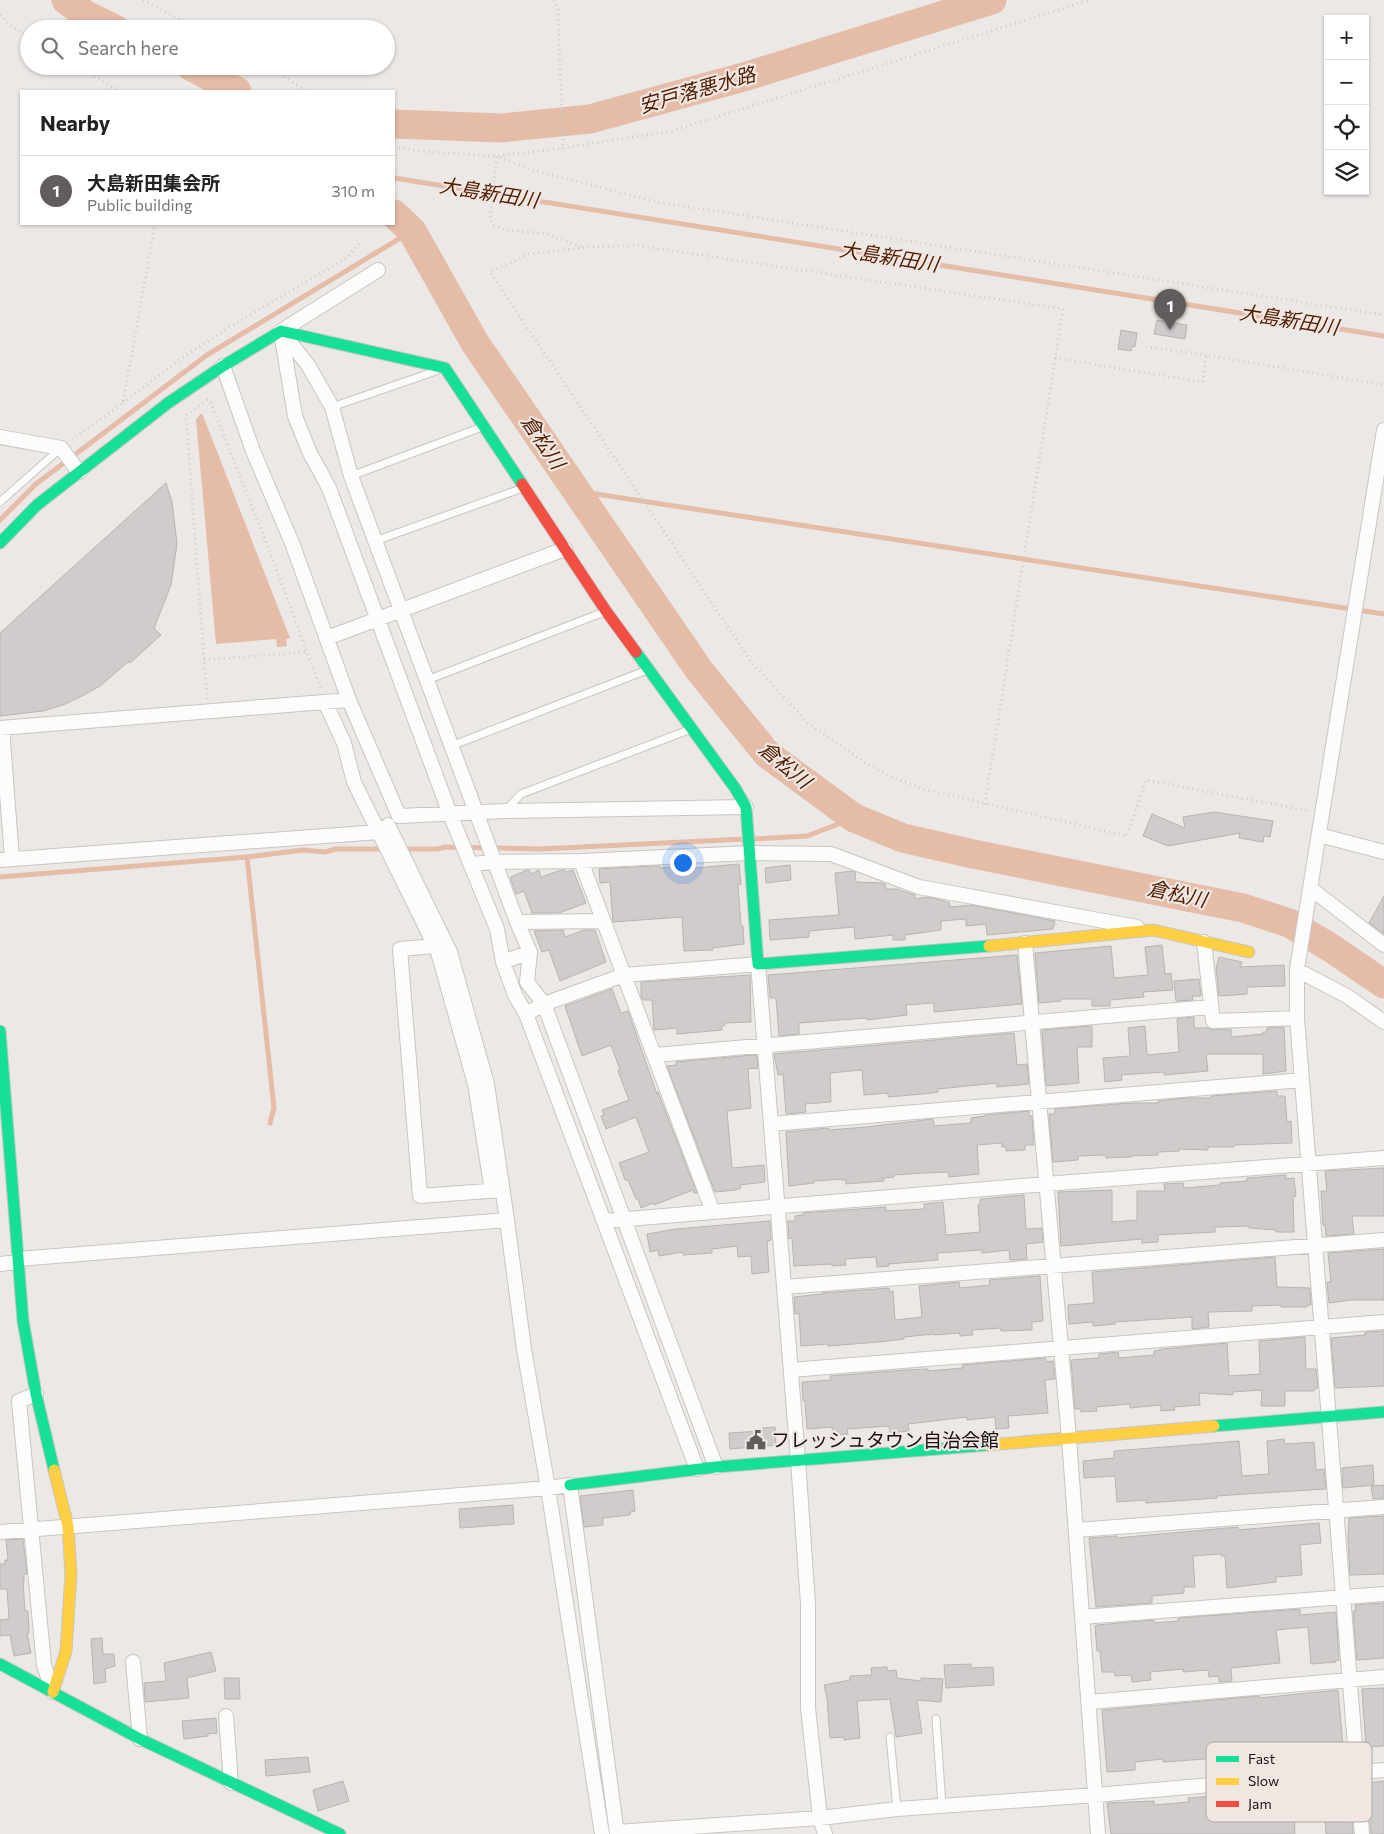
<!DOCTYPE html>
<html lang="en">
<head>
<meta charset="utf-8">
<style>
	body { margin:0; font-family:Commissioner,"Noto Sans JP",sans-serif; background:#f6f6f6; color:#222 }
	.controls { position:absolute; right:15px; top:15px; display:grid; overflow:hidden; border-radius:0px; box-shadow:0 1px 4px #0004 }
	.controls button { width:45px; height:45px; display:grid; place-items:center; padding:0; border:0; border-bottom:1px solid #e0e0e0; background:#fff; color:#222; font:25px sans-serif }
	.you { position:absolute; left:682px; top:862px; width:18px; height:18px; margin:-12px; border:4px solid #fff; border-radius:50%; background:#1a73e8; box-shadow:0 0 0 8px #1a73e833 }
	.badge { display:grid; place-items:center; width:32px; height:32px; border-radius:50%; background:#615d5c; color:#fff; font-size:16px; font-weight:700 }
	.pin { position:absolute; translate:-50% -41px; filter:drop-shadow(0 1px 2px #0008) }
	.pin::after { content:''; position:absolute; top:26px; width:18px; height:15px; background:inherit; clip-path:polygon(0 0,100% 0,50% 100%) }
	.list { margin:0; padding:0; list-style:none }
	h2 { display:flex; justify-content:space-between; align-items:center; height:65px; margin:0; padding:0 20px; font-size:21px }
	h2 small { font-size:16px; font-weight:400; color:#767676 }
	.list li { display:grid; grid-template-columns:32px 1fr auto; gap:15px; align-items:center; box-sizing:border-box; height:70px; padding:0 20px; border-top:1px solid #e0e0e0 }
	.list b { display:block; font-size:19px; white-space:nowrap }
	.list p { margin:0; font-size:16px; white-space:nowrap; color:#767676 }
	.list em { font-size:16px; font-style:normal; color:#767676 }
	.icon { flex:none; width:28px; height:28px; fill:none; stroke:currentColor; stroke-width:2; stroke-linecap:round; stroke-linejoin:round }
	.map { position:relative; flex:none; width:1384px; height:1834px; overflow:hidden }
	.search { position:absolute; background:#fff; box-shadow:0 1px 4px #0004; left:20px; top:20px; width:375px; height:55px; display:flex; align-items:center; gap:12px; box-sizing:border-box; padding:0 18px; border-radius:28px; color:#767676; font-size:19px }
	.panel { position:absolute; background:#fff; box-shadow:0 1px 4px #0004; left:20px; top:90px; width:375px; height:135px; border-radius:0px }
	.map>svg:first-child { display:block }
	.water { fill:#e5bca8 }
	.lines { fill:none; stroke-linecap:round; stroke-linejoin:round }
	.stream { stroke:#e5bca8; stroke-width:5 }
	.river { stroke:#e5bca8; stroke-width:29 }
	.building { fill:#d0cccb; stroke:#b7b4b2 }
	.lane-casing { stroke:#c8c5c3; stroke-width:9 }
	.street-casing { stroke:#c8c5c3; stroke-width:16 }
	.fast-casing { stroke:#c8c5c3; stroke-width:13 }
	.slow-casing { stroke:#c8c5c3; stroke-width:13 }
	.jam-casing { stroke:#c8c5c3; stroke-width:13 }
	.path { stroke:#cdcccc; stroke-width:3; stroke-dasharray:1 4; stroke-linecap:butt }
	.lane { stroke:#fcfcfb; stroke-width:7 }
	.street { stroke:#fcfcfb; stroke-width:14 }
	.fast { stroke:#16e098; stroke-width:11 }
	.slow { stroke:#ffcf43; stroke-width:11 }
	.jam { stroke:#f24e42; stroke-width:11 }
	.labels { text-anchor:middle; stroke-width:4.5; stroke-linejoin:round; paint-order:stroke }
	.poi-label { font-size:19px; fill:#161211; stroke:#f0e7e2; text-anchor:start }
	.water-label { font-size:20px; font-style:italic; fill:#4f1d00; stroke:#f0e7e2 }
	.key { fill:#f0e7e2; stroke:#afa7a3; stroke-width:1 }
	.key-label { font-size:14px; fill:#161211 }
</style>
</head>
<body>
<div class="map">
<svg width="1384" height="1834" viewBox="0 0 1384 1834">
	<rect width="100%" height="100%" fill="#ece8e6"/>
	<path class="water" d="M202 413 290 638 286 639 287 646 277 647 276 639 216 644 196 419Z"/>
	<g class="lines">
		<path class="stream" d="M394 178 1384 336
			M576 491 1384 614
			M0 520 36 484 207 355 412 231
			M753 839 807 836 854 818
			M401 849H438L445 847 540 849 745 839
			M247 857 274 1108 270 1123
			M0 877 247 857 303 850 325 852 336 849H385"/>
		<path class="river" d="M66 0 86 15 115 29
			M190 66 237 91
			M394 124 501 128 590 119 747 76 992 0
			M394 214 412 231 475 343 699 670 767 754 854 818 903 838 973 854 1243 908 1289 923 1328 946 1384 984"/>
	</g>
	<path class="building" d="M1157 320 1187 325 1185 339 1154 334Z
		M1121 330 1137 333 1135 347 1132 346 1131 351 1118 349Z
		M166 483 172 502 177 544 171 585 154 628 161 635 130 663 128 662 100 686 82 696 63 705 43 711 0 716V633Z
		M1214 812 1273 821 1270 837 1264 836 1263 842 1239 838 1240 833 1168 846 1143 836 1152 814 1185 828 1183 817Z
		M739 864 741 884 738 885 741 926H743L744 944 712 948 713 950 684 951 682 917 613 922 610 882 600 883 599 869 652 866H660V868L685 865V869Z
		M790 865 791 880 766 883 765 868Z
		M527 870H529L531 874 539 870 541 877 561 870H565L566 872 573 870 586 903 559 913H532L524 891 516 894 511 880V877Z
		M852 871 855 872 856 882 883 883 885 884 886 889H898L899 890 915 895V899L927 897 945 901V902H949L950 907 971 905 1055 921 1053 929 987 935 986 924 966 926V919L941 921V930L905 935V940H893V935L855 939 854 927 809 931V937L770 940 769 920 839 915 835 873Z
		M1384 896V934L1369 923Z
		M563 930 565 937 584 930H595L606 962 560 981 549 950 542 952 534 931Z
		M1162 945 1165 974 1171 973 1173 990 1143 992 1144 997 1110 1000V1006H1092V999H1061V1001L1039 1003 1035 953 1111 946 1114 978 1148 975 1145 947Z
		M1017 955 1022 1004 934 1012V1003L906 1005 907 1015 867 1020 866 1018 799 1023V1034L779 1036 776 998H770L768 975Z
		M1219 957 1242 962 1240 967 1284 965 1285 986 1247 987V994L1219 996 1216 968Z
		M750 975 751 1022 725 1023V1025L722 1026V1030L677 1034V1028L654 1030 652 1000H643L641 997V982Z
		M1199 979 1201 996H1192L1193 1000 1176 1001 1174 981Z
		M612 989 621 1013 628 1011 657 1094 658 1092 697 1193H694L693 1190 654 1205 653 1203 641 1208 638 1199H636L628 1180H625L619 1163 649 1152 636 1117 606 1129 601 1116 604 1115 602 1110 629 1100 618 1071 620 1070 611 1045 582 1056 565 1006Z
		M1194 1017V1028H1208L1213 1030 1231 1029V1037L1263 1034V1032H1267V1028L1284 1027 1286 1071 1263 1074V1054H1206L1208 1071 1164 1075V1072L1121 1075 1122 1080 1105 1082 1103 1058 1130 1056 1128 1028 1145 1026 1147 1055 1179 1052 1177 1019Z
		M1092 1026V1047H1077L1079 1083 1046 1086 1042 1030Z
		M1014 1033 1017 1065 1027 1064 1029 1084 997 1087V1083L938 1089V1092L933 1093 888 1097V1093L864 1095 862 1070 830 1073 831 1102 805 1104 806 1112 786 1114 783 1074 778 1075 774 1054Z
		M753 1055 757 1056 758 1068 748 1069 751 1108 727 1111 732 1168 764 1165 765 1182 740 1185 741 1188 736 1190 715 1192 667 1066 676 1065V1062Z
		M1277 1091V1096H1285L1287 1122 1291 1121 1292 1143 1234 1145V1147H1208V1150L1179 1149V1151L1158 1152V1155L1130 1156 1131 1157 1106 1158V1155L1078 1156V1160L1053 1162 1049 1114H1055V1109L1130 1103H1158V1101L1186 1098H1211V1096Z
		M1029 1111V1116H1032L1034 1145H1025V1150L1006 1151V1147H1002V1143L977 1145 979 1174 949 1177 948 1172 925 1173 893 1175 894 1177 884 1178V1181L846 1184V1180H842V1179L814 1181V1183L789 1186 786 1132 829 1128V1130L866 1127 933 1119 934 1126 971 1123V1118L985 1116V1115Z
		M1384 1168V1216H1352L1354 1234 1326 1236 1325 1225H1323L1321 1191H1327L1325 1171Z
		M1286 1175V1179L1294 1178 1296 1196 1293 1197 1294 1232H1276V1230L1249 1228V1226L1215 1227V1232L1158 1235V1242L1142 1243V1239L1061 1246 1058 1192 1112 1190V1222L1137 1220V1191H1165L1164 1184 1183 1183 1184 1188 1220 1185V1183L1247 1181V1178Z
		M1024 1195 1026 1229 1042 1228 1043 1242 1026 1244 1027 1259 1010 1260 1009 1250 982 1253V1250L937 1253 938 1260 888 1264 889 1266 877 1267 876 1257 845 1259 846 1265 832 1266V1264L794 1266 792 1238 789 1239 788 1221H795V1216L803 1215V1213L886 1207V1211L924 1209V1204L943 1202 946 1235 980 1232 978 1205H980V1199Z
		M770 1221 771 1240 767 1241 769 1272 752 1274 751 1256 738 1257 737 1246 712 1249V1253L683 1255V1252L659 1256 658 1250 650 1252 647 1234 676 1229Z
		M1384 1249V1300H1352L1329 1303 1327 1282H1331L1328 1253Z
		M1275 1257 1277 1287 1310 1288 1311 1305H1307V1307H1281V1305L1252 1306V1311L1208 1312 1209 1327 1192 1329V1317L1115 1322V1324L1093 1326V1322L1069 1324 1068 1305 1094 1303 1092 1272Z
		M1040 1276 1043 1321 1032 1322V1330L1001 1331 1000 1328 972 1330 973 1335 960 1336V1333L934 1335V1334L904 1337V1339L879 1342 828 1346V1344L801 1346 799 1313 795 1314 794 1297 822 1294V1293L889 1288 890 1292 893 1291 895 1320 922 1317 919 1286 959 1282 960 1288 990 1285 989 1280Z
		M1384 1331V1386L1335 1388 1331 1338 1365 1335V1332Z
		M1305 1337 1306 1369H1316L1318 1388 1314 1389V1391H1285V1406H1261L1262 1390 1233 1392V1395L1199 1393 1200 1405 1174 1407 1175 1410 1161 1411V1405L1130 1408V1404L1096 1407 1097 1411 1081 1412 1080 1409H1075L1071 1360 1099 1358V1354L1118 1352 1119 1358 1154 1355V1351L1163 1349 1227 1343 1229 1376 1260 1374 1259 1341Z
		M1046 1358V1362L1053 1361 1055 1379 1045 1380 1048 1413 1008 1416 1009 1428 996 1429 995 1417 967 1420V1417L908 1424 909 1431 890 1433 889 1426 847 1429 848 1434 833 1435 832 1427 807 1429 805 1401H803L802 1382 831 1380 830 1376 905 1370 928 1369V1371L963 1368 962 1365Z
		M775 1427 776 1445 730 1449 729 1433 762 1431V1428Z
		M1284 1439 1285 1444 1314 1442 1316 1470 1324 1469 1326 1489 1246 1494 1217 1496V1498L1146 1503V1500L1117 1502 1115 1476 1084 1478 1083 1461 1114 1458V1451L1239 1441 1242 1476 1269 1474 1267 1441Z
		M1373 1465 1374 1485 1343 1488 1342 1468Z
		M1384 1485V1498L1373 1499 1371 1486Z
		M633 1490 635 1511 630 1512V1515L603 1518V1525L584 1527 580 1496Z
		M513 1505 514 1524 460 1528 459 1509Z
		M1384 1516V1574L1350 1575 1348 1538 1349 1518Z
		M1319 1523 1321 1543 1300 1545 1302 1575 1276 1577V1582L1227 1588 1225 1556H1221V1554L1193 1556 1195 1587H1184V1593L1152 1596V1603L1096 1607 1089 1538 1117 1536V1538L1238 1527V1530Z
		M23 1539 27 1574H24V1582H23L25 1611H28L29 1633H27L31 1653 14 1656 10 1635 0 1636V1620L9 1619 7 1589H0V1564H5V1560H8L6 1540Z
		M1384 1603V1658L1357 1660 1353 1611H1356L1355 1605Z
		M1300 1609V1615L1336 1612 1339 1660 1335 1661 1336 1662 1311 1664 1308 1627 1276 1630 1280 1663 1231 1668 1232 1681 1219 1682V1676L1209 1677 1208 1670 1183 1672V1669L1150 1672 1151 1680 1132 1682 1131 1675 1115 1676V1672H1102L1100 1651H1097L1095 1626 1097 1625 1154 1620V1623L1178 1621V1618Z
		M102 1638 103 1654H114L115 1666 105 1669 106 1682 94 1684 91 1639Z
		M211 1652 216 1671 187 1678 189 1698 145 1702 144 1683 166 1681 164 1663Z
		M971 1664V1668L993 1667 994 1685 946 1688 944 1665Z
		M887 1667 888 1671 896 1670 897 1678 921 1681V1678L943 1679 941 1702 917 1700 922 1733 896 1737 890 1699 857 1701 860 1738 844 1740V1737L830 1738 827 1698 824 1685 850 1680V1676L872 1675 871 1668Z
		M224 1678H239L240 1699H225Z
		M1384 1688V1746L1366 1747 1362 1689Z
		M1338 1690 1343 1746 1290 1749 1239 1756V1759L1221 1760 1220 1758 1163 1762V1759L1135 1762V1770L1107 1772 1102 1710 1259 1696V1698Z
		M216 1718 217 1733 208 1734V1736L184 1739 182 1721Z
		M308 1757 310 1772 266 1776 265 1760Z
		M343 1781 349 1801 318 1811 313 1790Z
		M1384 1781V1834H1371L1370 1820 1371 1817 1368 1783Z
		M1306 1786 1307 1791 1342 1788 1345 1818 1346 1822 1352 1821 1353 1834H1326L1325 1815 1323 1814 1294 1817 1295 1834H1111L1107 1803 1154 1801V1805L1189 1802 1188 1798 1241 1794V1792L1295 1790 1294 1787Z"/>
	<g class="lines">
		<defs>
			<path id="lane" d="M332 407 436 371
				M351 476 482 427
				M0 502 61 448
				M375 541 523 488
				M427 680 604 612
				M451 746 647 670
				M506 810 521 794 691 729
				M936 1719 942 1806
				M890 1737 897 1809"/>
			<path id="street" d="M281 331 308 365 332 407 351 476 517 922 530 952 527 982 544 1004 716 1467
				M281 331 378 270
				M281 332 295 416 309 451 329 488 450 814 497 929 503 962 515 995 526 1014 697 1469
				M223 366 253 451 292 543 349 700 399 816 505 811 746 807
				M0 437 61 448 79 472
				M327 638 565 549
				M325 702 344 743 354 782 438 952 475 1084 492 1191
				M0 728 349 700
				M2 728 12 859
				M388 825 450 952 487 1084 507 1220 524 1349 548 1488 602 1834
				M1319 835 1384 852
				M0 860 379 832 384 828
				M581 861 713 1212
				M471 864 495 862 581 861 750 853 831 854 919 887 1137 927
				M1310 888 1384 945
				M517 922 603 921
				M1204 942 1213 1021 1297 1018
				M1025 943 1069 1438 1098 1834
				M435 946 400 949 420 1196 501 1190
				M503 962 530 952
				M1297 969 1384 430
				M526 1014 544 1004 624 975 758 964 798 1460 808 1604V1708L820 1818 825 1834
				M655 1055 1211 1007
				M771 1124 1302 1080
				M604 1221 1046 1184 1384 1158
				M18 1259 507 1220
				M0 1264 18 1262
				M784 1287 1384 1240
				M791 1370 1384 1322
				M36 1394 19 1401 44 1665 53 1692
				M1076 1530 1384 1507
				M0 1532 548 1488 570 1485 617 1834
				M1082 1617 1384 1594
				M133 1662 140 1739
				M1089 1702 1384 1677
				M226 1716 231 1783
				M617 1832 820 1818 897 1809 1096 1795 1384 1770
				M1362 1834 1297 1018V970L1347 996 1384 1022"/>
			<path id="fast" d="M0 543 37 505 168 403 223 366 281 331 445 368 522 484
				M636 652 735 788 746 807 758 964 989 946
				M0 1031 23 1321 36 1394 54 1470
				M1214 1426 1384 1412
				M570 1485 716 1467 988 1445
				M0 1664 140 1739 340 1834"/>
			<path id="slow" d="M989 946 1153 930 1249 952
				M988 1445 1214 1426
				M53 1692 66 1651 71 1574 68 1526 54 1470"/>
			<path id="jam" d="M522 484 606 611 636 652"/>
		</defs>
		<use href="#lane" class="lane-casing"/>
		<use href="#street" class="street-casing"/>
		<use href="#fast" class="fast-casing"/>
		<use href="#slow" class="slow-casing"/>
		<use href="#jam" class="jam-casing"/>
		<path class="path" d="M143 0 197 29
			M554 0 558 10 563 148
			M0 15 11 26 29 37
			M77 66 118 91
			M267 66 307 91
			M394 146 417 151 497 156 563 148 672 131 1090 0
			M581 247 547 234 506 230 493 225 490 219 497 156 532 170 657 202 1384 315
			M1146 347 1206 355
			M1055 358 1203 382 1206 355 1384 385
			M123 403 179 360 228 328 348 257 361 241
			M72 440 123 403 155 224
			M204 660 307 652
			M207 699 186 415 207 400 210 401 270 552 321 690
			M985 804 1063 309 634 245 582 248 529 254 490 272 752 663 808 723 867 764 890 776 923 789 1127 836 1146 780 1309 811"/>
		<use href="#lane" class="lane"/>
		<use href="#street" class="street"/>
		<use href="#fast" class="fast"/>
		<use href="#slow" class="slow"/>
		<use href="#jam" class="jam"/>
	</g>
	<defs>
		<symbol id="civic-bare" viewBox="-9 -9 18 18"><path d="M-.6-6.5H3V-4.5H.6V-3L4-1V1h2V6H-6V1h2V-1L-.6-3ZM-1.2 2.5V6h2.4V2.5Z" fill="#615d5c" stroke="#f0e7e2" stroke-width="2.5" paint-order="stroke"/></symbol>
	</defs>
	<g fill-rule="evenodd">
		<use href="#civic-bare" x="742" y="1426" width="28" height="28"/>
	</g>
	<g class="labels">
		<g class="poi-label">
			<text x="771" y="1447">フレッシュタウン自治会館</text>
		</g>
		<g class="water-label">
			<text transform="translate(697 90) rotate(-16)" y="7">安戸落悪水路</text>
			<text transform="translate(489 193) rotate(9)" y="7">大島新田川</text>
			<text transform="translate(889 257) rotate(9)" y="7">大島新田川</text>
			<text transform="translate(1289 320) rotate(9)" y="7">大島新田川</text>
			<text transform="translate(543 442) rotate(56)" y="7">倉松川</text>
			<text transform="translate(785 765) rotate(40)" y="7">倉松川</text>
			<text transform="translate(1177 894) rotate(12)" y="7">倉松川</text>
		</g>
	</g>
	<rect x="1206" y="1742" width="166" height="80" rx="8" class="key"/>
	<rect x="1216" y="1756" width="23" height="6" fill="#16e098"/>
	<rect x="1216" y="1778" width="23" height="7" fill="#ffcf43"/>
	<rect x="1216" y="1801" width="23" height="6" fill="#f24e42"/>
	<g class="key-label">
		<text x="1248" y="1764">Fast</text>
		<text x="1248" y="1786">Slow</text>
		<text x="1248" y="1809">Jam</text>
	</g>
</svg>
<div class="controls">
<button>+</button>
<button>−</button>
<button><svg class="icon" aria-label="locate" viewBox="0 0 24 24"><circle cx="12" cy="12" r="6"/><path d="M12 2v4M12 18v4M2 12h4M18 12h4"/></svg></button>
<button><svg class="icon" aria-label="layers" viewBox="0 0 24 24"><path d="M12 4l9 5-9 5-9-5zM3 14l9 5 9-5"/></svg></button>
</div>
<div class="you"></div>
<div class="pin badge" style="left:1170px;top:330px">1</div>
<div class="search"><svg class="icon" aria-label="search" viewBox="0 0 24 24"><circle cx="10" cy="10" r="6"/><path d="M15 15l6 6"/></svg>Search here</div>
<section class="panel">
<h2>Nearby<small></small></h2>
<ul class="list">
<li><span class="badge">1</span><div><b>大島新田集会所</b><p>Public building</p></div><em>310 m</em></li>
</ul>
</section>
</div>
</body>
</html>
